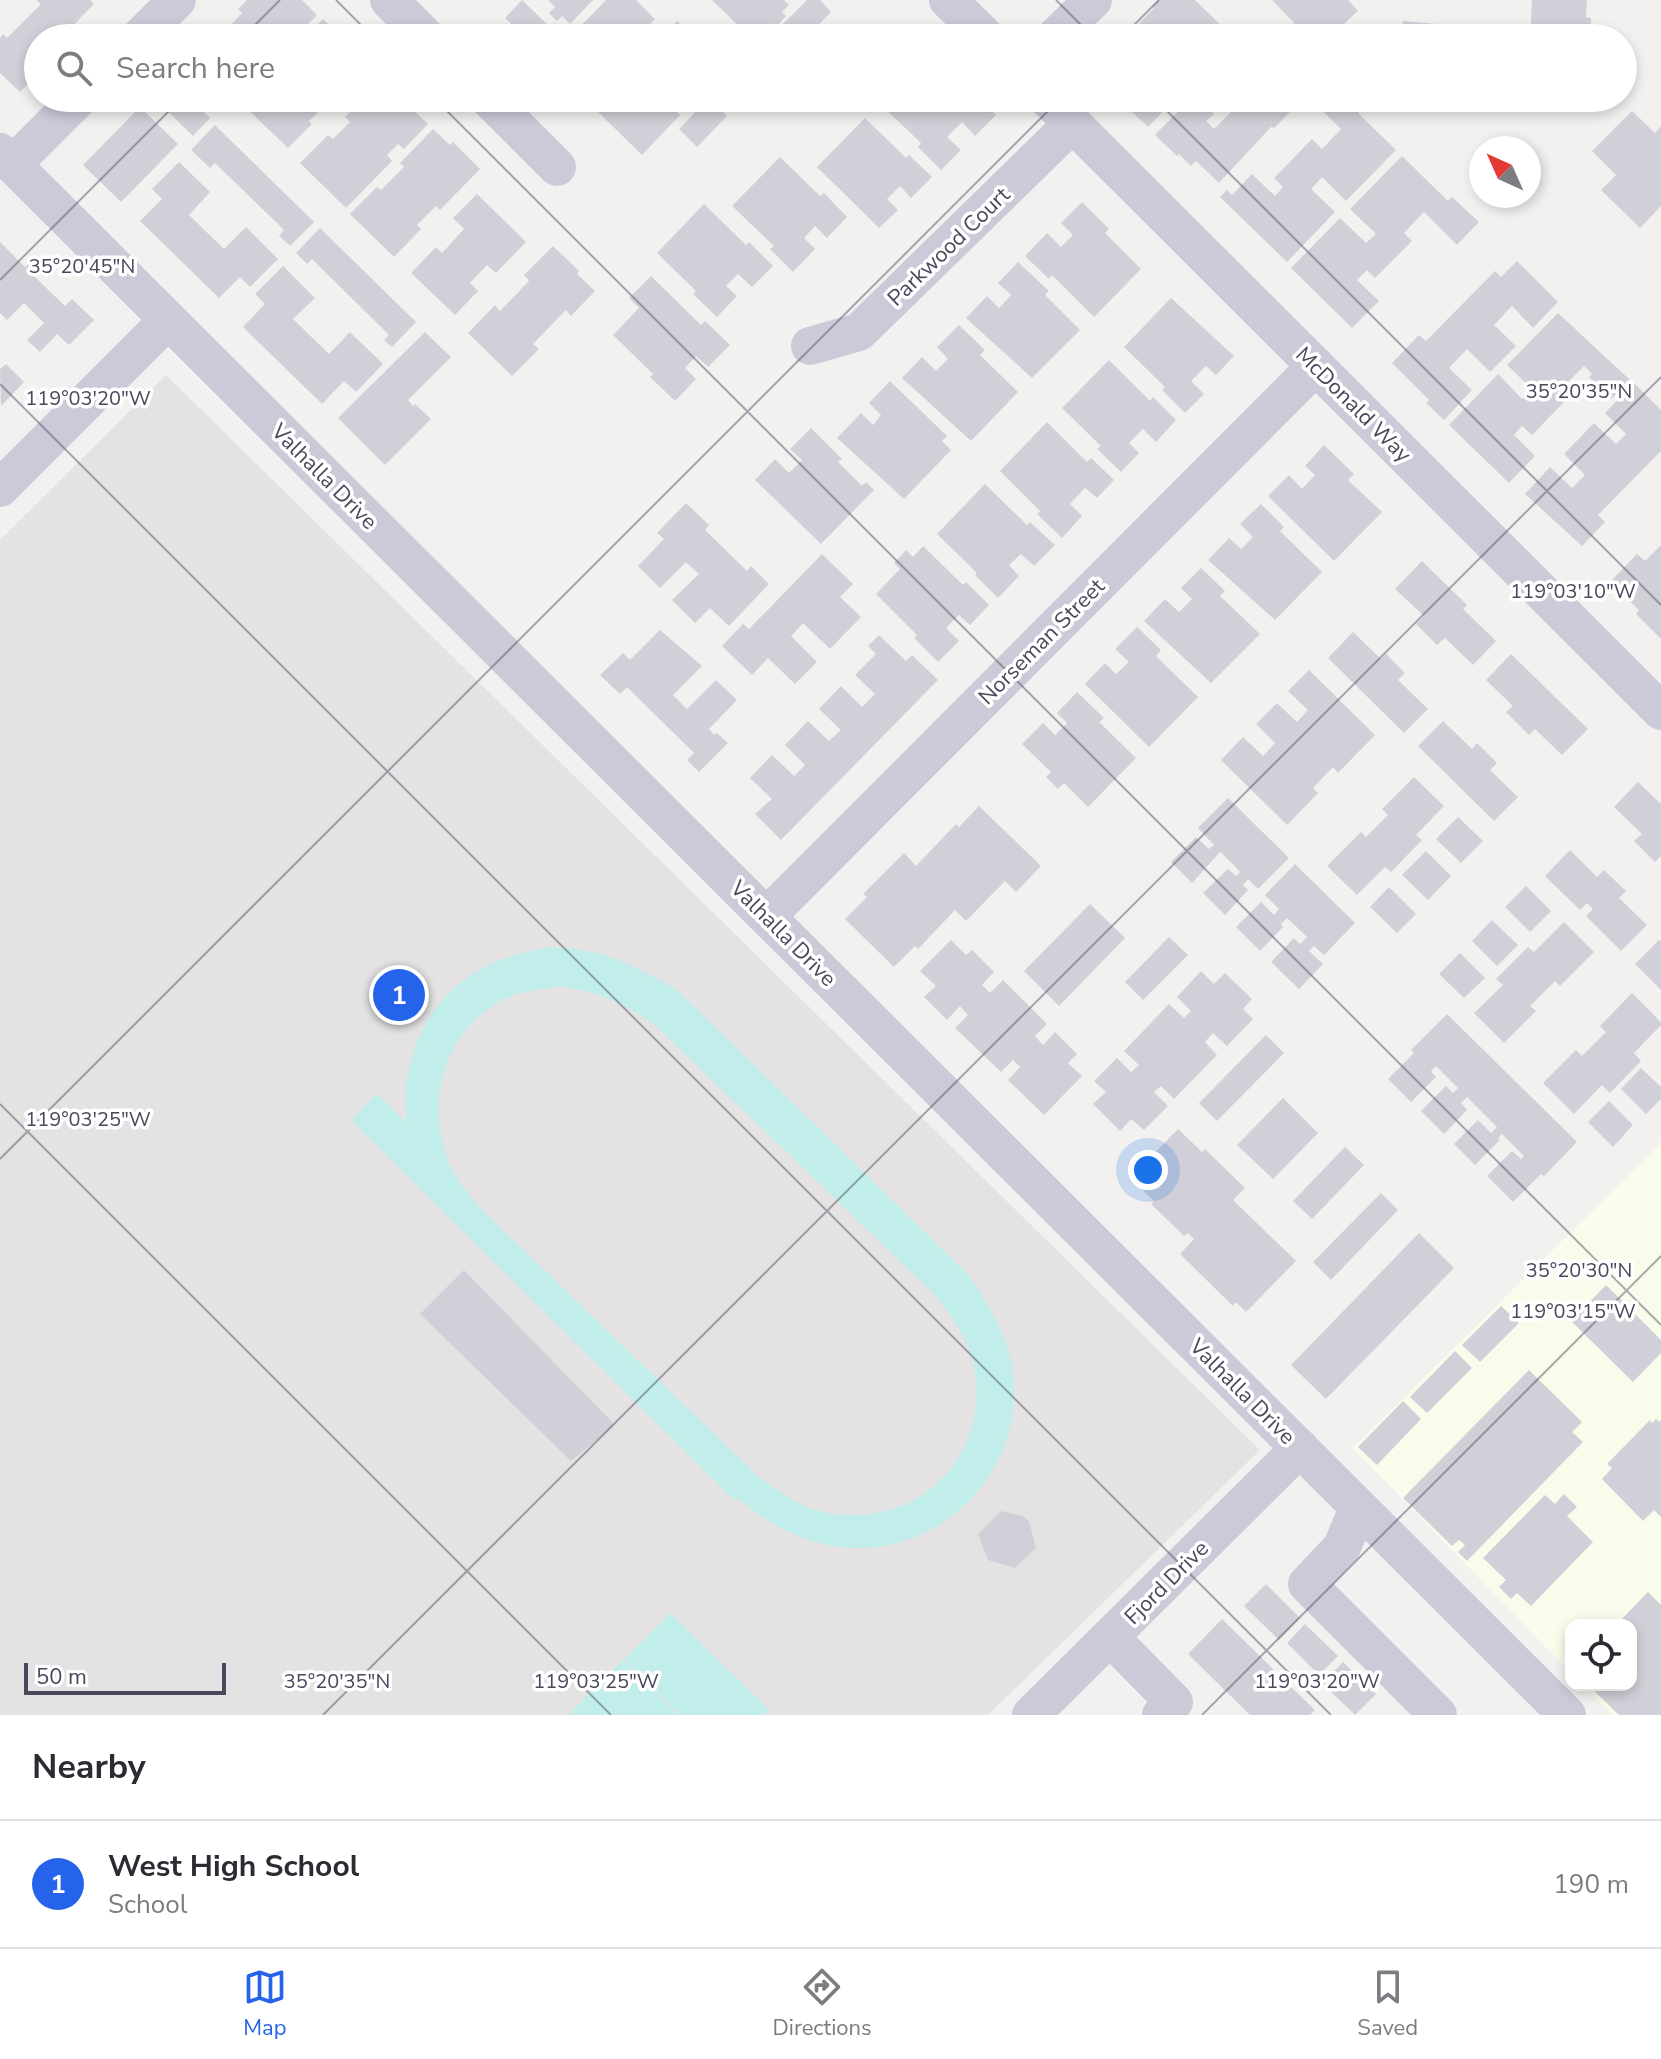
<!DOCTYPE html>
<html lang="en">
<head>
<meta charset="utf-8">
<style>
	body { margin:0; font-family:"Nunito Sans",sans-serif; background:#f7f7f7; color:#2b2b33 }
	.controls { position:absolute; right:24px; bottom:24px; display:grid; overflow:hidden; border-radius:16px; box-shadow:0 4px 12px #0003 }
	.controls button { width:72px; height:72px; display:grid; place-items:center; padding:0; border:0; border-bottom:2px solid #e1e1e2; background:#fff; color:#2b2b33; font:40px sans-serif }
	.compass { position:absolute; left:1469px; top:136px; width:72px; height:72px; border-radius:50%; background:#fff; box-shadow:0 4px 12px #0003; rotate:315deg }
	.scale { position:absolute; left:24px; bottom:20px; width:202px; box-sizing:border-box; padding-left:8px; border:4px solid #49495d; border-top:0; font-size:22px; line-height:28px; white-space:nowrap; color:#49495d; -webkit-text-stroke:6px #fff; paint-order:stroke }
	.you { position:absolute; left:1148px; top:1170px; width:28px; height:28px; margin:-20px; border:6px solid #fff; border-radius:50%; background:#1a73e8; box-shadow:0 0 0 12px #1a73e833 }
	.badge { display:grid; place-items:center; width:52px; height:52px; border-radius:50%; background:#2563eb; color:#fff; font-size:26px; font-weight:700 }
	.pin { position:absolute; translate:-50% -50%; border:4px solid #fff; box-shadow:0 2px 8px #0006 }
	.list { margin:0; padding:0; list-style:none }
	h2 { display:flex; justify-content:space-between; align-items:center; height:104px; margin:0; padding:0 32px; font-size:34px }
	h2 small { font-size:26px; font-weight:400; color:#7c7c81 }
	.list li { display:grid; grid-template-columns:52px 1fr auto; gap:24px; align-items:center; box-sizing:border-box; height:128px; padding:0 32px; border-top:2px solid #e1e1e2 }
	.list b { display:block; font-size:30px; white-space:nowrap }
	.list p { margin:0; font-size:26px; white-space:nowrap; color:#7c7c81 }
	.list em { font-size:26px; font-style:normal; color:#7c7c81 }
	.icon { flex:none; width:44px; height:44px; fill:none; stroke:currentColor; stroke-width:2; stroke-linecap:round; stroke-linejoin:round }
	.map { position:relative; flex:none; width:1661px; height:1715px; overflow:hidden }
	.search { position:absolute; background:#fff; box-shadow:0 4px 12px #0003; left:24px; right:24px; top:24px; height:88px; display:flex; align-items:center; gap:20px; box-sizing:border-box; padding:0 28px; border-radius:44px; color:#7c7c81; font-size:30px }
	.sheet { height:232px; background:#fff }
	nav { display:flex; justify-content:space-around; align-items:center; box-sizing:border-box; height:112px; border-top:2px solid #e1e1e2; background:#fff; font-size:22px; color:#7c7c81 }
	nav a { display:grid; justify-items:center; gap:4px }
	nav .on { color:#2563eb }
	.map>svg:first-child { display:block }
	.commercial { fill:#f8fceb }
	.education { fill:#e4e2e2 }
	.green { fill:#c1eeeb; fill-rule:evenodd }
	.building { fill:#d1d0d8 }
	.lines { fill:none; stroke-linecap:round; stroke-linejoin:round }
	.minor { stroke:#cacad9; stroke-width:38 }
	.ticks { fill:none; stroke:#49495d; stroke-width:2; stroke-opacity:0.45 }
	.labels { text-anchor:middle; stroke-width:7; stroke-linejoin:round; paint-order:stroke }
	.street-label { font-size:22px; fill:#49495d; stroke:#fff }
	.ticks-label { font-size:20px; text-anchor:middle; fill:#49495d; stroke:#fff; stroke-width:7; stroke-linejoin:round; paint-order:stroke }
</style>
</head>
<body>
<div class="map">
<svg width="1661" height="1715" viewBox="0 0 1661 1715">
	<rect width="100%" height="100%" fill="#f3f1f0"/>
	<path class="commercial" d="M1661 1143V1715H1612L1583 1685H1631V1625H1571V1673L1353 1448Z"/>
	<path class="education" d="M166 375 1260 1450 988 1715H0V540Z"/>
	<path class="green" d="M550 947C605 949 630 963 677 990L968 1274C986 1302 1004 1328 1011 1361 1032 1465 944 1559 840 1547 800 1542 768 1523 737 1498L734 1500 351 1120 377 1094 406 1122C406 1108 404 1092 407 1079 421 999 473 959 550 947ZM560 987C600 991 627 1004 658 1028L934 1294C950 1314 967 1337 973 1362 993 1454 921 1529 828 1513 802 1509 779 1492 759 1477L481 1209C469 1194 456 1180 449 1163 423 1100 446 1022 512 996 527 990 544 989 560 987Z
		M670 1613 769 1710 764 1715H680L624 1660Z
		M622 1660 678 1715H568Z"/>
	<path class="building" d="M36 0H90L94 4 61 38H38V61L34 65 38 74 20 92 0 73V38L3 34 7 38 41 4Z
		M247 0H302L317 15 295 38 287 30 280 38H210L219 29 223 33 242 13 238 9Z
		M522 0 553 30 545 38H526L505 18Z
		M548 0H593L570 24 562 16 557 21 549 13 555 7Z
		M606 0H636L655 19 637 38H579L574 33Z
		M712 0H784L789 5 782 12 786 16 776 27 772 23 757 38H751Z
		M807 0H820L831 12 806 38H795L782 25Z
		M1158 0H1195L1232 36 1190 38 1184 32 1179 38H1125L1154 8 1152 6Z
		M1272 0H1348L1358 11 1329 38H1292L1286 31 1294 23Z
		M1532 0H1587L1586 17 1591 18V30H1595L1594 38H1530Z
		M323 19 342 38H304Z
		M677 21 695 38H661Z
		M1403 21 1468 27 1467 38H1401Z
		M154 98H189L210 118 193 136Z
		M246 98H337L329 106 327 103 309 121 312 124 288 148 241 103Z
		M364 98H411L414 101 409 106 428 124 404 149 398 144 387 155 392 161 346 208 300 163 328 135 333 139 350 122 345 117Z
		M602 98H663L680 115 642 155 593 107Z
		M709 98 727 116 697 147 679 129Z
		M886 98H979L996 115 975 136 962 122 947 137 961 150 941 170 918 147 921 143 880 104Z
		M1123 98H1176L1148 127 1126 106 1129 103Z
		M1191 98H1198L1214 114 1206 121 1214 129 1245 98H1294L1299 103 1274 128 1271 127 1219 183 1196 161 1191 166 1179 154 1177 156 1155 135Z
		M1317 98H1353L1363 108 1358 113 1396 150 1346 201 1322 177 1311 189 1335 212 1287 262 1220 197 1227 190 1232 195 1252 174 1275 196 1283 187 1274 178 1312 139 1322 149 1341 129 1313 102Z
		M1526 98H1563V107L1526 104Z
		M140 107 178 144 121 202 83 165Z
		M1632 111 1655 133 1661 126V206L1640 228 1601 190 1616 175 1592 151Z
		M865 118 906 158 909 155 932 177 911 198 900 186 887 199 898 210 879 228 817 167Z
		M215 125 314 222 290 246 279 236 284 230 215 163 210 168 191 150Z
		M433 129 450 145 453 142 480 169 440 210 436 206 417 225 421 229 394 257 350 214 377 187 381 190 404 167 400 163Z
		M1402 156 1448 201 1452 197 1479 222 1457 245 1424 212 1404 233 1412 241 1375 278 1367 270 1357 280 1379 301 1352 328 1291 268 1340 218 1366 243 1376 234 1350 209Z
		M780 157 820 196 824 193 847 217 827 238 815 226 804 238 815 249 793 272 770 249 774 246 732 206Z
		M179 162 210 192 189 215 224 249 246 227 278 259 250 287 240 277 219 298 140 221 162 199 152 189Z
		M477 194 526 242 496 273 487 265 470 283 478 291 455 315 411 273 436 247 442 253 464 229 453 218Z
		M1082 202 1109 229 1105 233 1141 269 1094 317 1052 275 1049 279 1025 256 1047 233 1061 247 1073 235 1061 223Z
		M704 204 746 245 749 242 773 266 752 287 738 274 726 286 737 296 717 317 693 294 696 291 657 253Z
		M320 228 416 322 392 347 384 340 389 335 312 259 307 264 296 253Z
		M0 242 25 267 32 260 43 269 35 277 65 306 72 299 94 320 69 345 57 334 40 352 27 340 44 323 24 303 7 320 0 313Z
		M553 246 579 271 577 274 595 291 571 316 566 310 533 344 539 349 512 376 468 333 495 305 500 311 529 281 524 275Z
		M1517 261 1558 302 1533 328 1512 306 1494 325 1516 346 1490 372 1467 349 1449 368 1472 390 1444 420 1426 403 1429 400 1392 363 1419 335 1426 341 1495 271 1501 277Z
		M1018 262 1049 291 1045 295 1080 330 1032 378 966 318 987 296 999 308 1011 295 998 283Z
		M283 266 315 298 293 319 329 354 350 332 383 364 356 392 344 381 322 404 243 327 265 304 255 294Z
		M651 276 701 325 705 321 730 345 708 367 696 356 685 368 696 379 675 401 650 377 653 374 613 335 639 308 629 298Z
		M1171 298 1234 356 1216 375 1206 366 1191 381 1204 394 1185 413 1162 390 1165 387 1124 347Z
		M1558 313 1630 380 1611 399 1589 377 1592 374 1584 366 1561 389 1569 397 1532 435 1522 426 1514 435 1535 456 1509 483 1449 425 1498 374 1522 399 1532 389 1507 365Z
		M959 325 985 350 980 355 1018 392 971 441 902 378 922 357 936 371 948 359 937 347Z
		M425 332 451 357 408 400 413 406 415 404 431 419 385 465 338 418Z
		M1109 360 1150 401 1153 397 1176 420 1156 442 1143 429 1129 443 1139 453 1121 472 1097 449 1101 446 1062 408Z
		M6 364 24 382 1 406 0 369Z
		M890 381 947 436 942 441 951 450 904 499 837 438 861 413 873 425 881 415 869 403Z
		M1634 383 1661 410V451L1598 515 1605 522 1582 546 1525 494 1550 467 1572 488 1585 475 1564 454 1594 423 1616 444 1626 434 1605 413Z
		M1047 422 1087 462 1091 458 1114 480 1097 498 1085 488 1070 504 1082 516 1062 538 1037 514 1040 511 1000 471Z
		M811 428 842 459 838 462 862 486 866 482 874 490 821 544 755 480 775 459 789 473 802 460 790 449Z
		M1324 445 1354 474 1348 480 1382 512 1334 561 1268 496 1289 475 1302 489 1315 475 1305 466Z
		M985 484 1027 525 1030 522 1055 545 1034 566 1021 554 1009 565 1019 576 998 598 975 575 977 573 937 534Z
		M686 503 709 525 705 530 747 571 751 566 769 584 729 626 710 608 695 623 672 600 699 574 686 562 660 588 638 566 664 539 657 533Z
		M1261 504 1284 527 1280 531 1322 572 1275 620 1208 560 1229 538 1241 549 1253 537 1240 524Z
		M1661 545V639L1636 614 1639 610 1610 582 1637 554 1645 561Z
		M923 546 963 585 966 582 989 605 970 625 959 615 946 628 959 641 938 662 914 638 917 635 876 594 900 569 894 563 906 550 913 557Z
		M822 554 853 584 840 597 861 617 830 649 803 623 791 636 817 662 795 684 768 658 752 675 722 646 743 624 749 629Z
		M1422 561 1467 605 1463 609 1496 641 1473 665 1445 638 1437 645 1416 624 1424 616 1395 589Z
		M1201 568 1225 591 1220 596 1260 634 1211 683 1144 621 1165 599 1179 612 1192 599 1181 588Z
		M1137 627 1161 650 1156 656 1198 697 1149 747 1085 684 1105 663 1116 674 1129 662 1115 649Z
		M660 630 702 666 673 695 687 709 716 680 737 700 709 729 714 735 717 733 728 743 699 772 687 760 694 753 627 687 620 694 600 675 623 653 630 660Z
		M1353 632 1381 659 1386 654 1405 673 1398 680 1428 709 1404 733 1328 658Z
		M879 635 906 661 912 655 938 680 781 840 755 814 772 799 750 778 772 755 794 776 805 765 785 745 808 721 829 741 841 730 819 709 841 686 862 707 875 694 855 675 876 654 868 646Z
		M1511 654 1588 729 1562 755 1535 729 1529 735 1506 712 1513 706 1486 680Z
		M1309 670 1375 735 1338 773 1333 767 1313 788 1318 793 1287 825 1221 760 1243 737 1263 756 1275 743 1256 724 1277 703 1297 722 1308 710 1288 691Z
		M1077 692 1104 718 1099 722 1136 758 1088 807 1064 783 1058 789 1046 777 1051 772 1022 744 1043 723 1055 735 1067 723 1057 713Z
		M1443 721 1472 749 1477 743 1497 763 1490 770 1518 797 1494 821 1418 746Z
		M1414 777 1444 806 1416 835 1422 840 1391 872 1385 867 1357 895 1327 866 1361 832 1366 837 1388 815 1382 809Z
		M1638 782 1661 804V856L1655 862 1634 841 1642 834 1614 807Z
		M1228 798 1289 858 1258 889 1248 879 1243 885 1248 890 1225 915 1203 893 1228 869 1236 876 1240 872 1233 864 1220 852 1192 883 1171 862 1196 837 1209 849 1214 845 1198 828Z
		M979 806 1041 866 1016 892 1005 881 966 921 955 910 918 949 915 946 894 967 845 919 867 897 863 894 904 853 916 866 956 824 959 827Z
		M1458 817 1483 841 1461 863 1436 839Z
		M1570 850 1597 877 1604 870 1626 891 1619 898 1647 925 1621 951 1586 916 1593 909 1587 903 1580 910 1545 876Z
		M1426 851 1451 876 1428 900 1402 875Z
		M1295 864 1355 923 1324 955 1314 946 1309 951 1323 964 1299 989 1271 962 1294 938 1300 944 1307 937 1287 918 1281 924 1283 927 1260 951 1236 927 1261 902 1274 915 1279 909 1265 895Z
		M1526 886 1551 911 1530 932 1505 907Z
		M1389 887 1416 914 1397 933 1370 907Z
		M1090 904 1125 938 1059 1006 1024 971Z
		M1492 920 1518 945 1497 966 1472 941Z
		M1564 922 1594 952 1560 986 1555 981 1530 1006 1536 1011 1504 1043 1474 1013 1503 985 1496 979 1528 947 1534 952Z
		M1169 937 1188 955 1143 1000 1125 982Z
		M951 940 966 955 972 950 994 972 982 985 990 993 1003 980 1047 1024 1035 1036 1043 1045 1055 1032 1077 1054 1068 1063 1082 1076 1044 1115 1008 1080 1020 1067 1013 1060 1001 1072 955 1028 968 1015 960 1006 947 1020 924 997 936 986 920 971Z
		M1659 940 1661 941V990L1635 964Z
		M1460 953 1485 978 1464 998 1439 974Z
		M1201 971 1214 984 1225 973 1252 999 1243 1009 1253 1019 1227 1046 1213 1033 1205 1042 1217 1055 1174 1099 1161 1086 1154 1092 1168 1106 1144 1130 1131 1119 1120 1131 1093 1104 1106 1092 1094 1081 1117 1058 1131 1072 1139 1065 1124 1051 1169 1004 1184 1018 1191 1011 1177 997Z
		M1632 993 1661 1022V1025L1634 1053 1641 1061 1610 1093 1602 1085 1574 1114 1543 1083 1576 1050 1582 1056 1606 1032 1600 1026Z
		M1447 1014 1577 1142 1544 1176 1541 1174 1513 1202 1487 1176 1512 1151 1521 1159 1524 1156 1502 1134 1498 1138 1500 1140 1475 1165 1454 1144 1478 1120 1491 1133 1497 1127 1467 1097 1461 1103 1467 1110 1444 1134 1421 1111 1446 1086 1453 1093 1458 1088 1436 1066 1431 1071 1436 1077 1411 1102 1388 1079 1414 1053 1411 1050Z
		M1266 1035 1284 1053 1217 1121 1199 1103Z
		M1641 1068 1661 1087V1099L1646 1114 1621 1089Z
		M1283 1098 1318 1133 1273 1179 1237 1145Z
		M1609 1101 1633 1125 1613 1147 1588 1122Z
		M1178 1129 1202 1152 1205 1149 1245 1188 1233 1200 1296 1261 1246 1312 1236 1302 1233 1306 1180 1254 1194 1239 1188 1233 1184 1236 1151 1204 1154 1201 1130 1178Z
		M1345 1147 1364 1165 1312 1219 1293 1201Z
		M1381 1193 1398 1210 1331 1280 1313 1262Z
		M1419 1233 1454 1268 1326 1399 1291 1365Z
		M464 1270 615 1425 571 1461 420 1314Z
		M1606 1285 1661 1340V1353L1633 1382 1571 1321Z
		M1501 1306 1519 1323 1480 1362 1462 1345Z
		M1455 1351 1472 1368 1427 1413 1410 1397Z
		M1529 1370 1582 1422 1572 1432 1583 1442 1467 1561 1458 1552 1465 1545 1459 1540 1452 1546 1403 1498Z
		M1403 1401 1421 1419 1377 1465 1358 1447Z
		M1656 1419 1659 1422 1661 1420V1517L1654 1510 1643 1521 1602 1479 1612 1468 1607 1464 1650 1420 1652 1423Z
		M1564 1494 1577 1507 1567 1516 1593 1542 1531 1606 1517 1593 1511 1599 1499 1587 1506 1580 1483 1558 1545 1495 1555 1504Z
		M1001 1511 1023 1516 1029 1521 1036 1548 1015 1568 988 1560 978 1534Z
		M1266 1584 1300 1618 1279 1640 1244 1606Z
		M1648 1592 1661 1605V1715H1619L1588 1685H1631V1625H1616Z
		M1222 1619 1277 1673 1274 1677 1287 1689 1290 1686 1315 1710 1310 1715H1250L1188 1654Z
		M1305 1624 1338 1656 1319 1675 1287 1643Z
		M1343 1662 1376 1694 1355 1715 1322 1683Z"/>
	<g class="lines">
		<path class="minor" d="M389 0 427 38
			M948 0 987 38
			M139 38 177 0
			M1054 38 1093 0
			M488 98 557 167
			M1047 98 1661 711
			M0 152 1567 1715
			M13 164 79 98
			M810 346 859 332 1073 123
			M0 488 168 320
			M767 916 1316 366
			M1358 1508 1342 1547 1307 1584 1438 1715
			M1110 1637 1174 1702 1161 1715
			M1031 1715 1300 1448"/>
	</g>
	<path class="ticks" d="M336 0 374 38M1056 0 1094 38M242 38 280 0M1121 38 1159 0M434 98 1661 1325M1154 98 1661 605M0 280 182 98M0 384 1331 1715M0 1104 611 1715M0 1159 1061 98M323 1715 1661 377M1202 1715 1661 1256"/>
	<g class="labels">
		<g class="street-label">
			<text transform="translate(948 246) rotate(-44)" y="8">Parkwood Court</text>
			<text transform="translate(1354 404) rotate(45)" y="8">McDonald Way</text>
			<text transform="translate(325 476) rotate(45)" y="8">Valhalla Drive</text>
			<text transform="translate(1041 641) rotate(-45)" y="8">Norseman Street</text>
			<text transform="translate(784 933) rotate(45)" y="8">Valhalla Drive</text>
			<text transform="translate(1243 1391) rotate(45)" y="8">Valhalla Drive</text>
			<text transform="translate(1166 1582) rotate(-45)" y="8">Fjord Drive</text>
		</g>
	</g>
	<g class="ticks-label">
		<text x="82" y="273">35°20'45"N</text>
		<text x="1579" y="398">35°20'35"N</text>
		<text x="88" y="405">119°03'20"W</text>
		<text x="1573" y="598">119°03'10"W</text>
		<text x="88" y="1126">119°03'25"W</text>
		<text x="1579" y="1277">35°20'30"N</text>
		<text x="1573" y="1318">119°03'15"W</text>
		<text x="337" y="1688">35°20'35"N</text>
		<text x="596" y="1688">119°03'25"W</text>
		<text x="1317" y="1688">119°03'20"W</text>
	</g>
</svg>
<div class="controls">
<button><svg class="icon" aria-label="locate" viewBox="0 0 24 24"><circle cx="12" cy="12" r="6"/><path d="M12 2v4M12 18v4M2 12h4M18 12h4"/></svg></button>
</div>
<svg class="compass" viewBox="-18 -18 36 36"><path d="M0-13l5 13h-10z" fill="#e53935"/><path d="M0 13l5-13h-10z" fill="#7c7c81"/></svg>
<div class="scale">50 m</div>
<div class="you"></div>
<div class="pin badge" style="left:399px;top:995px">1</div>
<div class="search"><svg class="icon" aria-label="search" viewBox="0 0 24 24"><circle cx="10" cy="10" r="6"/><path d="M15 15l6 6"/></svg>Search here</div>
</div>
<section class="sheet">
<h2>Nearby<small></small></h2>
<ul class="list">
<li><span class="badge">1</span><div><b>West High School</b><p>School</p></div><em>190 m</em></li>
</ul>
</section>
<nav>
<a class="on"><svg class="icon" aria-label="map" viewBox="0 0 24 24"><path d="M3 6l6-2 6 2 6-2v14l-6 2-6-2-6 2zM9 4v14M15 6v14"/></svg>Map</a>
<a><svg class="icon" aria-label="directions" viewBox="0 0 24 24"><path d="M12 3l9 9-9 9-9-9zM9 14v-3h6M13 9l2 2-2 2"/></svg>Directions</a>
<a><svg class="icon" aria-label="saved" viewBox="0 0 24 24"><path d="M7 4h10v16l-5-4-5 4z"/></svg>Saved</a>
</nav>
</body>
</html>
